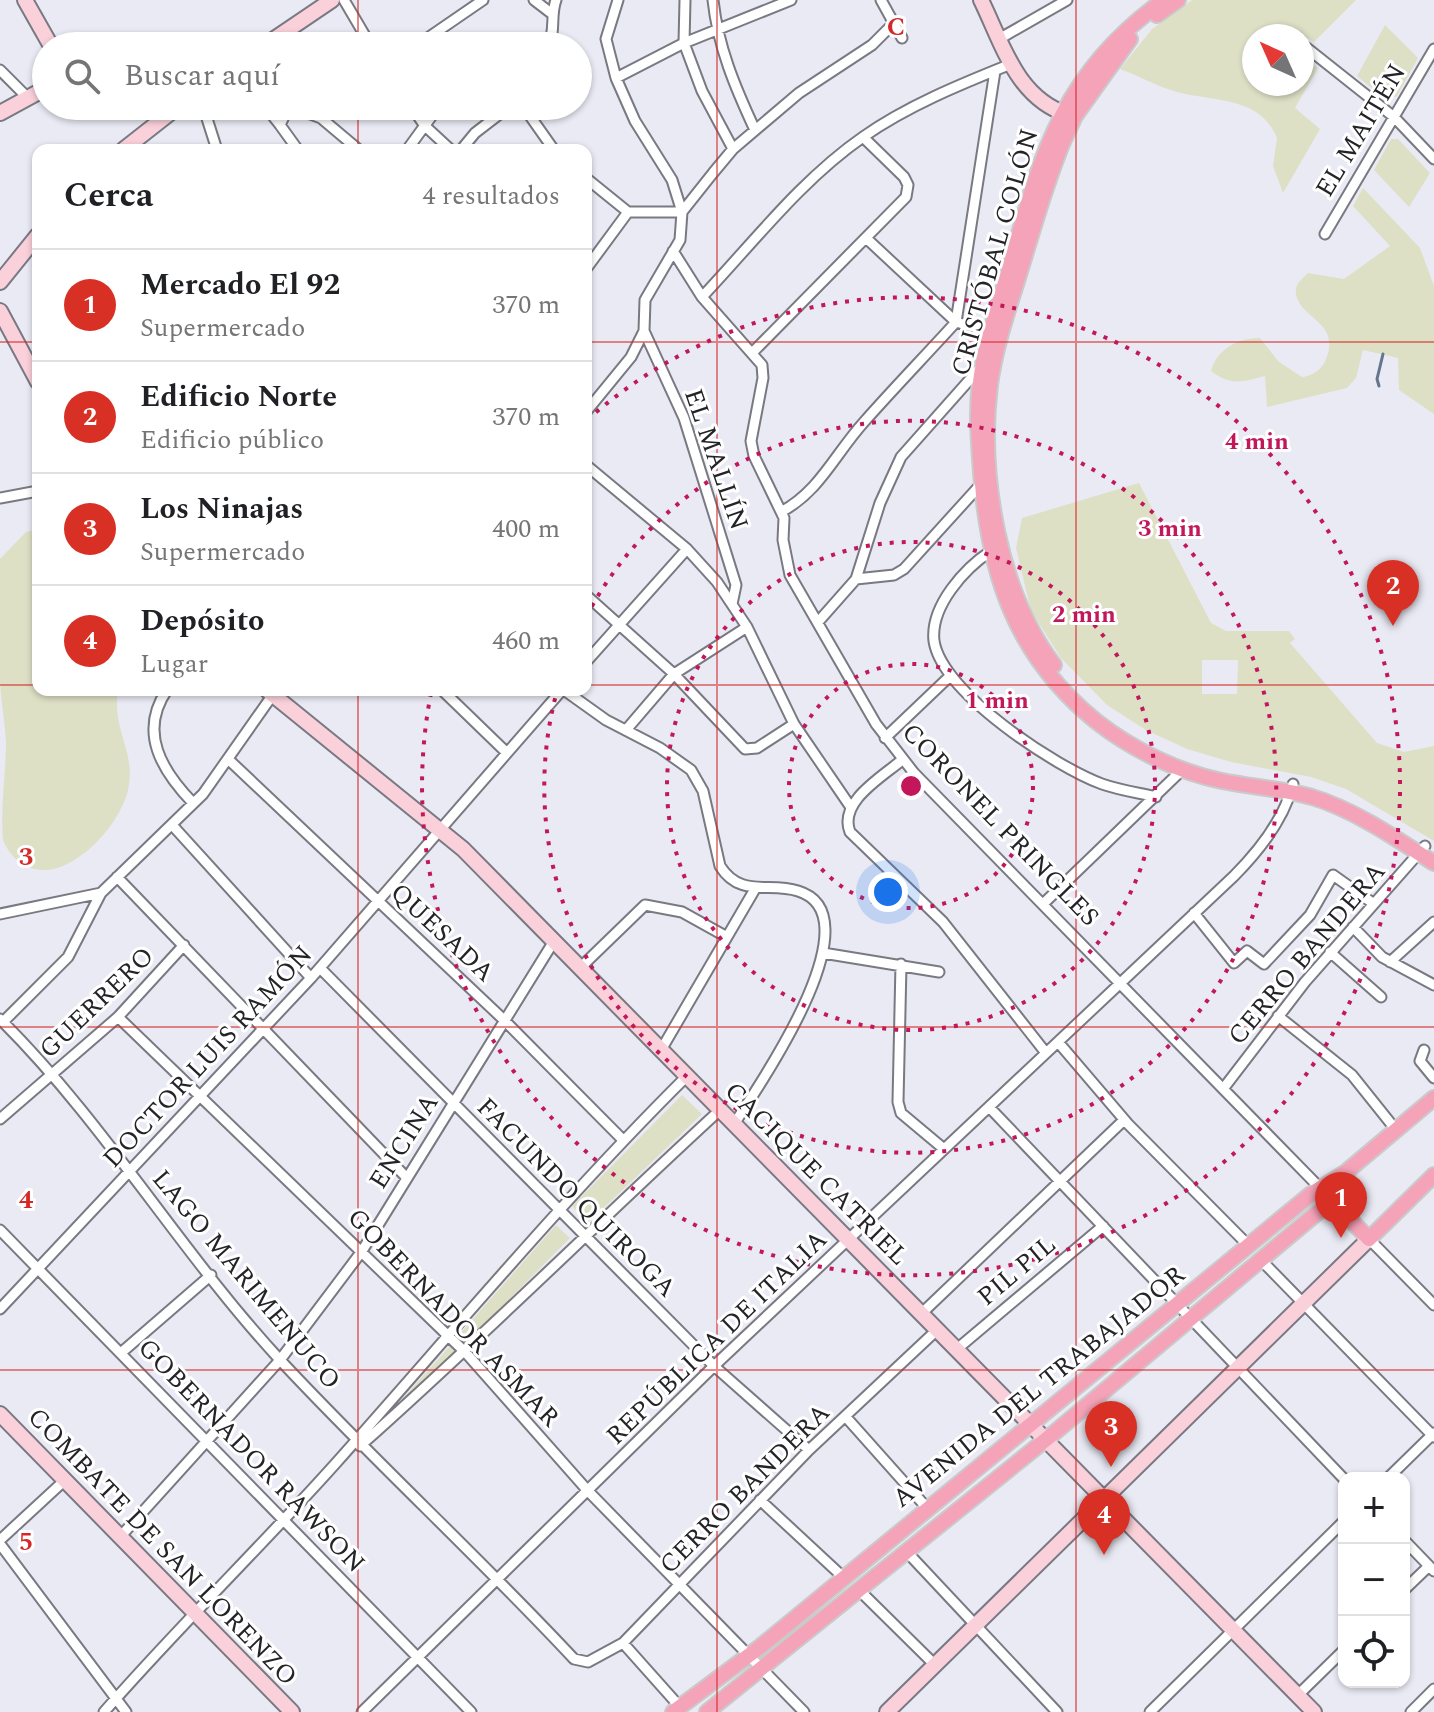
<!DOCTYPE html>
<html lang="es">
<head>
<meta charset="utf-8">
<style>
	body { margin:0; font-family:Spectral,serif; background:#f2f2f2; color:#202124 }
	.controls { position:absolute; right:24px; bottom:24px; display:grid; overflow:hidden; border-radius:16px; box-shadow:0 2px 6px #0004 }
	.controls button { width:72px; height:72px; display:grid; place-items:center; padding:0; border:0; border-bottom:2px solid #e0e0e0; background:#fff; color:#202124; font:40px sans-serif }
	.compass { position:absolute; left:1242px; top:24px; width:72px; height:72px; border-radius:50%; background:#fff; box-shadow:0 2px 6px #0004; rotate:315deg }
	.you { position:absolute; left:888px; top:892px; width:28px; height:28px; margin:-20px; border:6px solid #fff; border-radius:50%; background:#1a73e8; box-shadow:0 0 0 12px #1a73e833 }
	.badge { display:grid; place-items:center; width:52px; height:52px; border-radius:50%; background:#d93025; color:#fff; font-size:26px; font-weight:700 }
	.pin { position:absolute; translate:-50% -66px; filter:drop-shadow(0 2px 4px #0008) }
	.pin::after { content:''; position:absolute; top:42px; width:28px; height:24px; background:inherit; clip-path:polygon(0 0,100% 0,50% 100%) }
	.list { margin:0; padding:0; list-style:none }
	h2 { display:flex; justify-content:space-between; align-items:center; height:104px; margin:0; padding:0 32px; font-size:34px }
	h2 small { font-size:26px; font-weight:400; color:#757577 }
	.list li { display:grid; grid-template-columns:52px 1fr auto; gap:24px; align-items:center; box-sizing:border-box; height:112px; padding:0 32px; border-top:2px solid #e0e0e0 }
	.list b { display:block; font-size:30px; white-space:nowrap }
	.list p { margin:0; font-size:26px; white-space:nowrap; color:#757577 }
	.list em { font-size:26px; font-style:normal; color:#757577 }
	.icon { flex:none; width:44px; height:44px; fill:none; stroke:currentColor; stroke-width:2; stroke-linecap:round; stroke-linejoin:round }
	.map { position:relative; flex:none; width:1434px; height:1712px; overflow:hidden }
	.search { position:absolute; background:#fff; box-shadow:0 2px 6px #0004; left:32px; top:32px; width:560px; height:88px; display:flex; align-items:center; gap:20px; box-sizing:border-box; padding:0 28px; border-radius:44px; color:#757577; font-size:30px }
	.panel { position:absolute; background:#fff; box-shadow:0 2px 6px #0004; left:32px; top:144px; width:560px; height:552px; border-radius:16px }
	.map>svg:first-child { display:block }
	.green { fill:#dde0c5; fill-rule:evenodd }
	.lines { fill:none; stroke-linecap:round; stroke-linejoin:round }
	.stream { stroke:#64758c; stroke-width:3 }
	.street-casing { stroke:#797982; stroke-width:13 }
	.secondary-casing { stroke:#797982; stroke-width:18 }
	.primary-casing { stroke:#cacacb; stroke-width:18 }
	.street { stroke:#fff; stroke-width:9 }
	.secondary { stroke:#fad1db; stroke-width:14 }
	.primary { stroke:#f5a3b8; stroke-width:14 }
	.grid { fill:none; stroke:#d62828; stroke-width:2; stroke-opacity:0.55 }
	.ring { fill:none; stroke:#c2185b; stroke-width:4; stroke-dasharray:4 8 }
	.labels { text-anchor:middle; stroke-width:6; stroke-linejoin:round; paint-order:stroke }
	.street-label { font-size:26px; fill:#242428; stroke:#fff }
	.grid-label { font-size:26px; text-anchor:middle; font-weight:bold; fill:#d62828; stroke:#fff; stroke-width:6; stroke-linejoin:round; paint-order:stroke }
	.centre { fill:#c2185b; stroke:#fff; stroke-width:4 }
	.ring-label { font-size:24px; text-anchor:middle; font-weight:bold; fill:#c2185b; stroke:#fff; stroke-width:6; stroke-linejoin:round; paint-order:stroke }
</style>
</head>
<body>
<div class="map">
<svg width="1434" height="1712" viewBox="0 0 1434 1712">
	<rect width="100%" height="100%" fill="#eaeaf5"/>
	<path class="green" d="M1192 0H1356L1314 42 1303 35 1254 36V84H1302V55L1318 68 1295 108 1320 129 1283 193 1273 166 1277 138C1260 96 1215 102 1177 92 1158 87 1139 76 1120 69L1152 29Z
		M1385 25 1418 58 1397 96 1386 100 1357 76Z
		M1391 139H1398L1430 173 1409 207 1374 170Z
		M1363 188 1420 248 1434 286V414L1399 390 1398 358 1363 350 1356 378 1347 388 1267 407 1265 376C1242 382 1230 386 1211 371 1217 349 1238 338 1260 338L1279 362 1302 377C1312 376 1322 370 1326 359 1341 322 1300 319 1296 294 1294 285 1302 279 1308 273L1344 279 1390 246 1353 206Z
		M1139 483 1211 623 1226 631H1289L1295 639 1290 643 1377 743 1404 752 1434 746V841L1346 789 1311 777 1231 762 1187 749 1146 730 1107 705 1061 658 1031 611 1016 548 1022 518ZM1202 660H1238L1237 694H1202Z
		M38 529V690H118C111 733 140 755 126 797 117 823 92 852 67 864 41 878 14 867 3 840 0 809 6 773 6 743 5 722 1 702 0 682 0 642 0 600 0 559L26 532Z
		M682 1095 702 1114 589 1222 572 1206Z
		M556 1225 570 1238 464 1345 457 1337Z
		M450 1346 456 1354 385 1418Z"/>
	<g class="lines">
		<path class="stream" d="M1379 386 1377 379 1383 354"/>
		<defs>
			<path id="street" d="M344 0 371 46
				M534 0 551 13
				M618 0 606 39 616 78 635 121 672 180 682 212
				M685 0 684 43 702 91 733 149
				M713 0C718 47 735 87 755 130
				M881 0 902 38
				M999 39 1067 0
				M416 46 483 0
				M548 46C556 31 550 16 556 0
				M1307 48 1394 117 1434 159
				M0 70 27 97
				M616 78 684 43 791 0
				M203 106 217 150
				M265 106 280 125
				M288 106 321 118 359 150
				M289 106 280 125 298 150
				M411 106 425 126 451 150
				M523 106 554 150
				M407 150 439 106
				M461 150 475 133 510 106
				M586 178 628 212H682
				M1325 234 1434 49
				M866 238 956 322 991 332
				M673 251 702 297 762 365 763 378 751 441 754 456 784 518 783 540 790 575 876 724 914 773 1321 1189
				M586 269 628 212
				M702 297C753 243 801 180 863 137 907 106 961 84 1011 64
				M956 322 995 71
				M644 331 684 418 736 585 732 604
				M753 352 906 197 908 185 904 177 863 137
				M586 412 631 357 644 331 645 300 680 240 682 212 713 173 733 149 799 93 872 45 894 23
				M586 465 687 549 717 582 747 627 794 724 850 806
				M0 498 38 491
				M781 512C820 491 835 454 864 422 894 388 926 355 956 322
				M991 551C965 568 930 606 934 641 942 693 1056 767 1102 784 1119 790 1139 793 1156 797
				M856 579 894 575 904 569 982 483
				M586 595 674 674 745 749 757 748 794 724
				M818 622 856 579 880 503 901 457 980 368
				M586 662 687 549
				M167 690C138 732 162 771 193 803
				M442 690 506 752
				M564 690 606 720 660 748 691 770 703 791 720 866C740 898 769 882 798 891 878 915 757 1089 734 1124
				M626 730 674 674 747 627
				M885 738 949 677
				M229 760 504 1020 623 1140
				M902 760C882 777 838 802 850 832L943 922 1046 1053
				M173 826 311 978
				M117 877 406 1177
				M1043 904 1183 769
				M1194 913 1234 963 1247 951 1264 964 1310 915 1333 875 1374 904
				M0 914 101 893 203 794 274 693
				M1353 927 1382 957 1434 985
				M1330 952 1381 997
				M823 953 939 972
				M1390 962 1434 922
				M901 964 898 1102 901 1113 944 1149
				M320 968 714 1366 809 1450
				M580 968 645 905 682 912 727 937
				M1278 1016 1352 1075 1396 1130
				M118 1017 466 1353 588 1491 804 1712
				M0 1019C105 1123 181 1253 281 1361 376 1463 479 1557 574 1659L588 1662 623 1643 809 1450 938 1329
				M3 1022 68 957 101 893
				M1058 1042 1128 1124 1248 1245
				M661 1050 755 889
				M1424 1050 1420 1061 1434 1078
				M1223 1089 1305 982 1425 846
				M989 1107 1344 1479
				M0 1119 118 1017 184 945
				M0 1230 471 1712
				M1369 1239 1434 1305
				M1261 1260 1434 1437
				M0 1309 311 978 562 690
				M922 1313 1124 1120
				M957 1349 1103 1226
				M122 1352 211 1275
				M845 1416 927 1508
				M360 1446C483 1337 599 1221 720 1110
				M1388 1478 1434 1433
				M760 1500 843 1577
				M120 1537 280 1360 362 1251 554 941
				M0 1540 65 1480
				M1404 1540 1434 1571
				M0 1544 126 1712
				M906 1551 1057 1712
				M859 1590 935 1665
				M1404 1590 1429 1566
				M623 1643 680 1707
				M1298 1695 1344 1650
				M104 1712C179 1626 260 1548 336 1463 452 1333 563 1199 687 1076
				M362 1712 714 1366 1234 876C1259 851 1284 819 1293 784
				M1150 1712 1344 1521
				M1411 1712 1434 1689"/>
			<path id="secondary" d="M25 0 51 46
				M981 0C1003 45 1017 99 1069 115
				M264 46 332 0
				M0 113 46 88
				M123 150 179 106
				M0 282 38 235
				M0 311 38 382
				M267 690 463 849 1314 1712
				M0 1414 292 1712
				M887 1712 1369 1239"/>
			<path id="primary" d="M1164 0C1066 70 1042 149 1012 259 1001 299 985 341 980 382 976 413 979 442 981 473 989 575 1015 656 1097 722 1133 750 1178 772 1222 781 1252 787 1283 789 1312 797 1355 810 1397 839 1434 863
				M1157 15 1178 0
				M1054 665C999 593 979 475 990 385 995 348 1007 313 1018 278 1032 233 1044 188 1062 144L1075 116 1130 39
				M1335 1204 1369 1239 1434 1175
				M673 1712 760 1647 1311 1194 1346 1172 1434 1098
				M707 1712 1054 1433 1318 1212 1329 1206 1340 1209"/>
		</defs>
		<use href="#street" class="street-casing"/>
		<use href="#secondary" class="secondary-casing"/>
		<use href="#primary" class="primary-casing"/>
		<use href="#street" class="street"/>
		<use href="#secondary" class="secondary"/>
		<use href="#primary" class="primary"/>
	</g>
	<path class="grid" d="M358 0V46M717 0V1712M1076 0V1712M358 106V150M0 342H38M586 342H1434M0 685H38M586 685H1434M358 690V1712M0 1027H1434M0 1370H1434"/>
	<g class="ring">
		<circle cx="911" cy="786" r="122"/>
		<circle cx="911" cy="786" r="244"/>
		<path d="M586 617A366 366 0 1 1 557 691"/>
		<path d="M587 420A489 489 0 1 1 431 693"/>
	</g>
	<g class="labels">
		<g class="street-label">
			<text transform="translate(1360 130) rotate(-59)" y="9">EL MAITÉN</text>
			<text transform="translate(994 252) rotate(-74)" y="9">CRISTÓBAL COLÓN</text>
			<text transform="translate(717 459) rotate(71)" y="9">EL MALLÍN</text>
			<text transform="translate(1001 824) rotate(46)" y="9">CORONEL PRINGLES</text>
			<text transform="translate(443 932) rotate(43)" y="9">QUESADA</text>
			<text transform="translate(1306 953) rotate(-50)" y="9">CERRO BANDERA</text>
			<text transform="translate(96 1002) rotate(-44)" y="9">GUERRERO</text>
			<text transform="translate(207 1056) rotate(-47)" y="9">DOCTOR LUIS RAMÓN</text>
			<text transform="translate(403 1141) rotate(-58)" y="9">ENCINA</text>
			<text transform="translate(817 1173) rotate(45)" y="9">CACIQUE CATRIEL</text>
			<text transform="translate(577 1197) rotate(45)" y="9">FACUNDO QUIROGA</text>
			<text transform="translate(1016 1270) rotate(-40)" y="9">PIL PIL</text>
			<text transform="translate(247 1279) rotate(50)" y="9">LAGO MARIMENUCO</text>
			<text transform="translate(454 1317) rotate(46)" y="9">GOBERNADOR ASMAR</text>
			<text transform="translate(716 1337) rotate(-44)" y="9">REPÚBLICA DE ITALIA</text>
			<text transform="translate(1038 1386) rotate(-39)" y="9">AVENIDA DEL TRABAJADOR</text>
			<text transform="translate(252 1455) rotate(46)" y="9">GOBERNADOR RAWSON</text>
			<text transform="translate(744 1488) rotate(-45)" y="9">CERRO BANDERA</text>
			<text transform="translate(163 1546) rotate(46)" y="9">COMBATE DE SAN LORENZO</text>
		</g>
	</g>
	<g class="grid-label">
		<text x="896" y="35">C</text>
		<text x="26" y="865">3</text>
		<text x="26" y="1208">4</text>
		<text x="26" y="1550">5</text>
	</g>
	<circle cx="911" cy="786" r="12" class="centre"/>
	<g class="ring-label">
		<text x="1257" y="449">4 min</text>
		<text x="1170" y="536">3 min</text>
		<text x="1084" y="622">2 min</text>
		<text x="997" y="708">1 min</text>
	</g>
</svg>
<div class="controls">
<button>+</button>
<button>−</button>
<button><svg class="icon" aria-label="locate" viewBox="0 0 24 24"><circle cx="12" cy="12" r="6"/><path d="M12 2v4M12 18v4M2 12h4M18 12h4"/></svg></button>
</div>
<svg class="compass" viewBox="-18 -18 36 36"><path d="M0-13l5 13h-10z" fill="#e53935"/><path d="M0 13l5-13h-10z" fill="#757577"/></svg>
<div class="you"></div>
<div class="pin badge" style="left:1341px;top:1238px">1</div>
<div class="pin badge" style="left:1393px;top:626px">2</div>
<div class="pin badge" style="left:1111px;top:1467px">3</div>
<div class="pin badge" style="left:1104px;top:1555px">4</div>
<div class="search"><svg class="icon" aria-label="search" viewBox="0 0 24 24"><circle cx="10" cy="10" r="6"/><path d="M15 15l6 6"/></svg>Buscar aquí</div>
<section class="panel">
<h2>Cerca<small>4 resultados</small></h2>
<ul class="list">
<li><span class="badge">1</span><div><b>Mercado El 92</b><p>Supermercado</p></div><em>370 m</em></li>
<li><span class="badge">2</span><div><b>Edificio Norte</b><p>Edificio público</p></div><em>370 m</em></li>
<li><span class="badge">3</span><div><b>Los Ninajas</b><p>Supermercado</p></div><em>400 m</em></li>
<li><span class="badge">4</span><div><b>Depósito</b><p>Lugar</p></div><em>460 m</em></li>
</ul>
</section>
</div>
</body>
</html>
